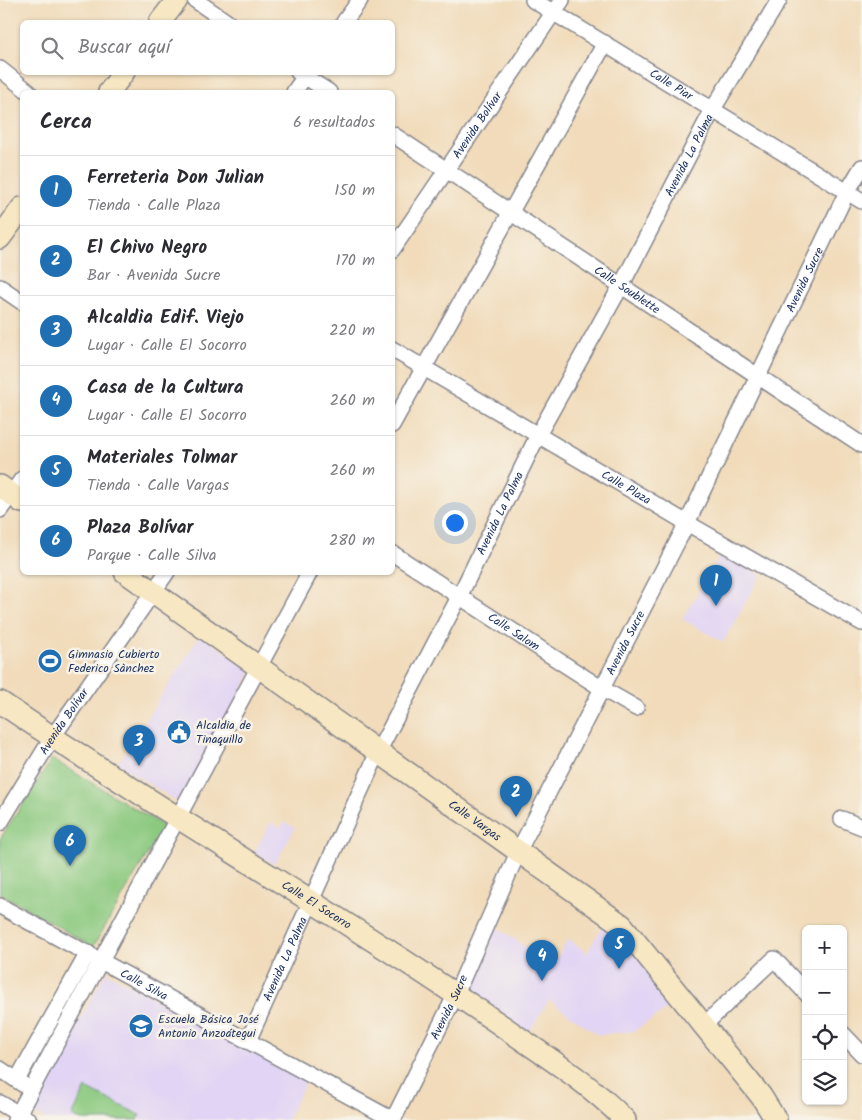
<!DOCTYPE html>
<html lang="es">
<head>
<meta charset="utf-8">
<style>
	body { margin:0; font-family:Kalam,sans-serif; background:#f2f2f3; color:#2b2b33 }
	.controls { position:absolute; right:15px; bottom:15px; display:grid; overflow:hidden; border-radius:8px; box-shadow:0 1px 4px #0004 }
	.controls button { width:45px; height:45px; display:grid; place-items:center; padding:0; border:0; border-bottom:1px solid #e1e1e2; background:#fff; color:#2b2b33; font:25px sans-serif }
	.you { position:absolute; left:454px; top:522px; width:18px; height:18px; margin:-12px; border:4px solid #fff; border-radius:50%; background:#1a73e8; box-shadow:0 0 0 8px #1a73e833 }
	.badge { display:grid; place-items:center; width:32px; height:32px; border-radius:50%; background:#1f6fb2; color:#fff; font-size:16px; font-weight:700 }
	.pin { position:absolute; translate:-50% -41px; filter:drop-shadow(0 1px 2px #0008) }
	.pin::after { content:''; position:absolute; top:26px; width:18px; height:15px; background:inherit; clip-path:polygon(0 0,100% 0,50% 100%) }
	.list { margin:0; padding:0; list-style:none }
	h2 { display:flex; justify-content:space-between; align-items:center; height:65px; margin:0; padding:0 20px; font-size:21px }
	h2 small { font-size:16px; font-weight:400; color:#7c7c81 }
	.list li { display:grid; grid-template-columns:32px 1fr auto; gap:15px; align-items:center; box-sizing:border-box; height:70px; padding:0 20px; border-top:1px solid #e1e1e2 }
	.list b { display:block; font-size:19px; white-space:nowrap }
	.list p { margin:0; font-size:16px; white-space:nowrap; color:#7c7c81 }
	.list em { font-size:16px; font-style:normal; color:#7c7c81 }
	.icon { flex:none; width:28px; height:28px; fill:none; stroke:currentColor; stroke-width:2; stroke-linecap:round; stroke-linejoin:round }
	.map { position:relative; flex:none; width:862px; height:1120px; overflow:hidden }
	.search { position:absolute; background:#fff; box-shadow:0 1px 4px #0004; left:20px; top:20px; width:375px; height:55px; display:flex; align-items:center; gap:12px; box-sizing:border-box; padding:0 18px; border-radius:8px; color:#7c7c81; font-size:19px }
	.panel { position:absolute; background:#fff; box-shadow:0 1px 4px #0004; left:20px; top:90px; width:375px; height:485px; border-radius:8px }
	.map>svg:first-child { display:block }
	.built { fill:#e1d4f4 }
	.green { fill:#8bc97f; stroke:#537c6e }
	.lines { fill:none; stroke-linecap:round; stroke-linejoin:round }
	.street-casing { stroke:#86858c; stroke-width:18 }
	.secondary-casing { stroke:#86858c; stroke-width:24 }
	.street { stroke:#fff; stroke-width:15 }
	.secondary { stroke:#f7e8c3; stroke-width:21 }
	.labels { text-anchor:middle; stroke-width:5; stroke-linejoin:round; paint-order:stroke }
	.street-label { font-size:12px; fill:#1b2f5e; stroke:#f7f3e8 }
	.poi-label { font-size:12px; fill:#1b2f5e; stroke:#f7f3e8; text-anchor:start }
</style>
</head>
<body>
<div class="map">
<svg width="862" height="1120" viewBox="0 0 862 1120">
	<rect width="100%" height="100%" fill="#f7f3e8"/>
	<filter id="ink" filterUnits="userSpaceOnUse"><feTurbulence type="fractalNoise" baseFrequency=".02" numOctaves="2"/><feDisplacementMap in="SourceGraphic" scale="10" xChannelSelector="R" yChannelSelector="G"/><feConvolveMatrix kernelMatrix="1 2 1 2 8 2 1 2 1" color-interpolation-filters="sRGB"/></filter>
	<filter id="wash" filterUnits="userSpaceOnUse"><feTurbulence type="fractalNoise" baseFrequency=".0096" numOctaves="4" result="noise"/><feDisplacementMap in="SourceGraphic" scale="20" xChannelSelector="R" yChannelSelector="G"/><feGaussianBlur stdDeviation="1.12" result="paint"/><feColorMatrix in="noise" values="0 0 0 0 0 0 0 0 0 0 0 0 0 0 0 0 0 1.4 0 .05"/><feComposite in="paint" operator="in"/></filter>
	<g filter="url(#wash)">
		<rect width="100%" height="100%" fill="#f1dbba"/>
		<path class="built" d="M722 553 761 575 723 642 682 619Z
			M200 635 252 671 194 776 178 802 118 764Z
			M271 822 281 828 285 822 295 828 275 864 254 853Z
			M606 920 675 1001 663 1012 634 1031 598 1035 549 1000 528 1034 464 991 494 925 552 966 568 939 587 953Z
			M106 972 306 1081 287 1120H46L30 1111Z"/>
		<path class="green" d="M52 759 164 826 93 947 0 893V839Z
			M86 1088 140 1115 138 1120H81L72 1116Z"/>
	</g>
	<g filter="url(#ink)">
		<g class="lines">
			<defs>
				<g id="street">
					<path d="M195 0 227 22"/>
					<path id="s1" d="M533 0 862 201"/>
					<path d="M344 22 360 0"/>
					<path d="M0 69 29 92"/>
					<path d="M298 72 329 92"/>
					<path d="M294 92 308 72"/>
					<path id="s2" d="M392 134 862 445"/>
					<path id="s3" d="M392 250 562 0"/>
					<path d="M0 287 22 302"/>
					<path id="s4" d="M392 349 687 523 862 623"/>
					<path d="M392 425 605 43"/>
					<path d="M0 510 22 479"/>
					<path id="s5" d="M392 553 601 688 636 708"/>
					<path d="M842 819 862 827"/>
					<path id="s6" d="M0 823 52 738 167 572"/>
					<path id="s7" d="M0 906 393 1120"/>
					<path d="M704 1025 774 959 806 993"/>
					<path d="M843 1034 862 1054"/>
					<path id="s8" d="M248 1041 378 752 459 597 538 435 621 286 713 109 779 0"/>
					<path d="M0 1069 24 1085"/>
					<path d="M17 1080 88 953"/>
					<path d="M0 1103 29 1120"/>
					<path d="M15 1120 310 572"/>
					<path id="s9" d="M393 1120 456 994 519 850 687 523 847 192 862 167"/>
				</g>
				<g id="secondary">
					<path d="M160 22 177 0"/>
					<path d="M109 92 124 72"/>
					<path d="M0 238 22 208"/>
					<path d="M0 486 22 502"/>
					<path id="s10" d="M125 572 622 925 761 1096 776 1120"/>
					<path id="s11" d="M0 702C136 795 279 879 417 969 452 992 487 1015 521 1039 558 1064 594 1088 625 1120"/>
				</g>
			</defs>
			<use href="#street" class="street-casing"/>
			<use href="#secondary" class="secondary-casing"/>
			<use href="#street" class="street"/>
			<use href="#secondary" class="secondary"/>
		</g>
	</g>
	<defs>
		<symbol id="stadium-disc" viewBox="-11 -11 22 22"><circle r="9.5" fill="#1f6fb2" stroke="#f7f3e8"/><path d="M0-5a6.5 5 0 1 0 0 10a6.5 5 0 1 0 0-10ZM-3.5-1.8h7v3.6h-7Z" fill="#fff"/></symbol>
		<symbol id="civic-disc" viewBox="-11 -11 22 22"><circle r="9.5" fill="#1f6fb2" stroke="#f7f3e8"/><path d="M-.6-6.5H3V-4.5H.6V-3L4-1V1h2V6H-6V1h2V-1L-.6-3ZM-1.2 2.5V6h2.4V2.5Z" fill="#fff"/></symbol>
		<symbol id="school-disc" viewBox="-11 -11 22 22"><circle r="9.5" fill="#1f6fb2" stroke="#f7f3e8"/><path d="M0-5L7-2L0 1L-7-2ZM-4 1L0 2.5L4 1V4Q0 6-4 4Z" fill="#fff"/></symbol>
	</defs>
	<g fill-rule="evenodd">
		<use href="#stadium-disc" x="36" y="647" width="28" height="28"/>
		<use href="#civic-disc" x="165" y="718" width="28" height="28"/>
		<use href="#school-disc" x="127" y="1012" width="28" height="28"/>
	</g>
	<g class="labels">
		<g class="street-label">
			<text dy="4" stroke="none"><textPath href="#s1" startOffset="162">Calle Piar</textPath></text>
			<text dy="4" stroke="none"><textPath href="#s3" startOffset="151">Avenida Bolívar</textPath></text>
			<text dy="4" stroke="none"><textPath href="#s8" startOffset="990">Avenida La Palma</textPath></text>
			<text dy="4" stroke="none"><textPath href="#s9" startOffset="936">Avenida Sucre</textPath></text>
			<text dy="4" stroke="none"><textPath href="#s2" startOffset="282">Calle Soublette</textPath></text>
			<text dy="4" stroke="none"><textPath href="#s4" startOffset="272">Calle Plaza</textPath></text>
			<text dy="4" stroke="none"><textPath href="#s8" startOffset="585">Avenida La Palma</textPath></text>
			<text dy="4" stroke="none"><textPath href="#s5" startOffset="145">Calle Salom</textPath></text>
			<text dy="4" stroke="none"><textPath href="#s9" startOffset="531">Avenida Sucre</textPath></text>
			<text dy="4" stroke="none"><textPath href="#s6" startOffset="120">Avenida Bolívar</textPath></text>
			<text dy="4" stroke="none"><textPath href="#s10" startOffset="429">Calle Vargas</textPath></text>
			<text dy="4" stroke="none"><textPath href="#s11" startOffset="376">Calle El Socorro</textPath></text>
			<text dy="4" stroke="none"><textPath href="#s8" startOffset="90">Avenida La Palma</textPath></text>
			<text dy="4" stroke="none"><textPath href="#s7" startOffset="164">Calle Silva</textPath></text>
			<text dy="4" stroke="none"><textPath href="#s9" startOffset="126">Avenida Sucre</textPath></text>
		</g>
		<g class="poi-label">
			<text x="68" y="658">Gimnasio Cubierto<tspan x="68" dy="14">Federico Sànchez</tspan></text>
			<text x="196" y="729">Alcaldia de<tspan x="196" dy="14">Tinaquillo</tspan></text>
			<text x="158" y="1023">Escuela Básica José<tspan x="158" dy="14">Antonio Anzoátegui</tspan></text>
		</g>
	</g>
</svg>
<div class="controls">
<button>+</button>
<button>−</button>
<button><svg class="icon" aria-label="locate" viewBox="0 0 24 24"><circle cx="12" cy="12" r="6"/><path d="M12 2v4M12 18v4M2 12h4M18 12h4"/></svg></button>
<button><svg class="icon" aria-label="layers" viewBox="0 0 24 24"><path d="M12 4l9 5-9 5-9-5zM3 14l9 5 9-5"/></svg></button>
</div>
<div class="you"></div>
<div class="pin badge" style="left:716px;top:606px">1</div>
<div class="pin badge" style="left:516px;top:817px">2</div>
<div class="pin badge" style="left:139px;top:766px">3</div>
<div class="pin badge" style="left:542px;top:981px">4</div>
<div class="pin badge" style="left:619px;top:969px">5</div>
<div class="pin badge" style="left:70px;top:866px">6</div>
<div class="search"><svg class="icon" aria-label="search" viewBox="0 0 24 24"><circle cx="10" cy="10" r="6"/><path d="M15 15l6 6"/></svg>Buscar aquí</div>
<section class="panel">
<h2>Cerca<small>6 resultados</small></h2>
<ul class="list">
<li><span class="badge">1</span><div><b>Ferreteria Don Julian</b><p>Tienda · Calle Plaza</p></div><em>150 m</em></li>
<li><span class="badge">2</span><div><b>El Chivo Negro</b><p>Bar · Avenida Sucre</p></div><em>170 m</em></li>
<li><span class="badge">3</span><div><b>Alcaldia Edif. Viejo</b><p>Lugar · Calle El Socorro</p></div><em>220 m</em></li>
<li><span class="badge">4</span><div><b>Casa de la Cultura</b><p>Lugar · Calle El Socorro</p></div><em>260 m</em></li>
<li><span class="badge">5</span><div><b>Materiales Tolmar</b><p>Tienda · Calle Vargas</p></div><em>260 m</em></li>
<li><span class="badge">6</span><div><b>Plaza Bolívar</b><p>Parque · Calle Silva</p></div><em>280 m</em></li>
</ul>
</section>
</div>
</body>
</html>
